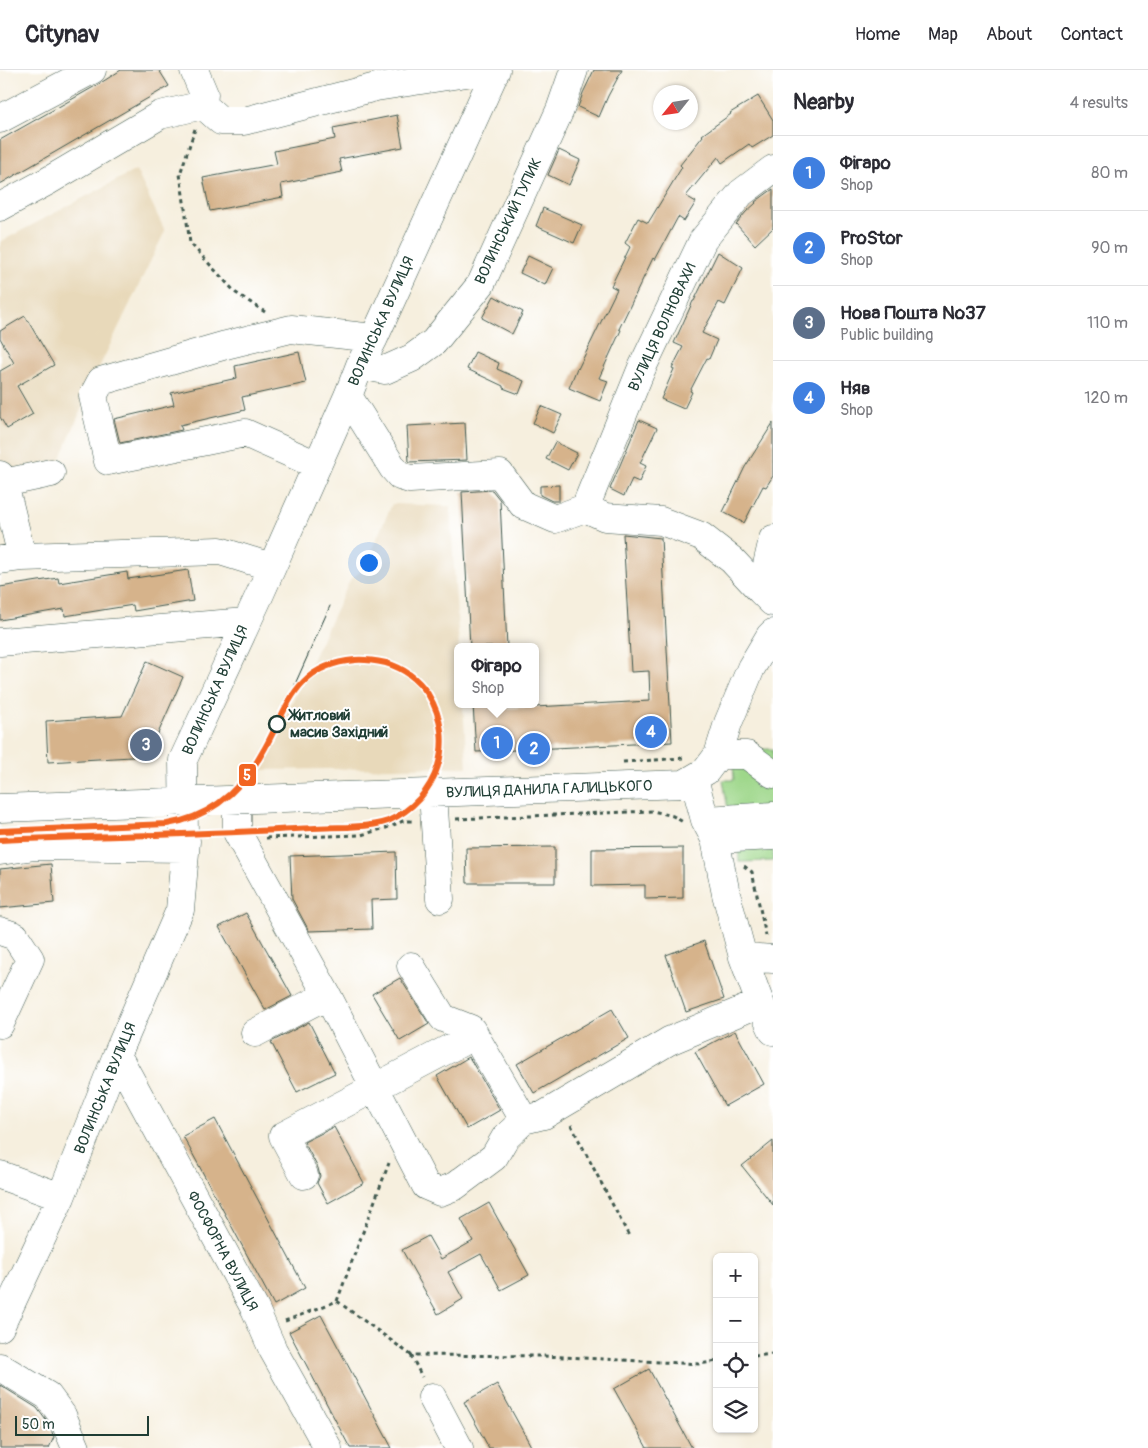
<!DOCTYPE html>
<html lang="en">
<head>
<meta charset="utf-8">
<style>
	body { margin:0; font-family:Pangolin,sans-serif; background:#f7f7f7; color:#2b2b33 }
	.controls { position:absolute; right:15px; bottom:15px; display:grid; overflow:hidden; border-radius:8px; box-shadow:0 1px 4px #0004 }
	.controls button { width:45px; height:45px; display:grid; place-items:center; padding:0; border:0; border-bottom:1px solid #e1e1e2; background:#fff; color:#2b2b33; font:25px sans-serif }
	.compass { position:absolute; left:653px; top:15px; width:45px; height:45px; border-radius:50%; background:#fff; box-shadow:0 1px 4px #0004; rotate:240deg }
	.scale { position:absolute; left:15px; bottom:12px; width:134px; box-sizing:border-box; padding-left:5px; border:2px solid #1f3d34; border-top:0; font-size:14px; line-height:18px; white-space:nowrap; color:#1f3d34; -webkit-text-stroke:4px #fff; paint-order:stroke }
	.you { position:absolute; left:368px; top:492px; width:18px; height:18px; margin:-12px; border:4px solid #fff; border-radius:50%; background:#1a73e8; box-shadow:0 0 0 8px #1a73e833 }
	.badge { display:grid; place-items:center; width:32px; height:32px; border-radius:50%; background:#2563eb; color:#fff; font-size:16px; font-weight:700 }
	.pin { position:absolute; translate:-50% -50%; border:2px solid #fff; box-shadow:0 1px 5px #0006 }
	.popup { position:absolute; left:454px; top:573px; width:85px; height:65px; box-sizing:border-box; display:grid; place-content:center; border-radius:8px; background:#fff; filter:drop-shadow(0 1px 4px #0005); font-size:16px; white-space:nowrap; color:#7c7c81 }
	.popup b { font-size:19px; color:#2b2b33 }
	.popup::after { content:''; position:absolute; left:50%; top:100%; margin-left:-10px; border:10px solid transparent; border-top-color:#fff }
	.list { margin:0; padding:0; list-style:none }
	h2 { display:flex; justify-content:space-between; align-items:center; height:65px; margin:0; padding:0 20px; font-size:21px }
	h2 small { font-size:16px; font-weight:400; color:#7c7c81 }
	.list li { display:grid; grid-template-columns:32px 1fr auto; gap:15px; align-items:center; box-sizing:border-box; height:75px; padding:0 20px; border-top:1px solid #e1e1e2 }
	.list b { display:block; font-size:19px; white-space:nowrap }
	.list p { margin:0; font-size:16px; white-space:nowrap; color:#7c7c81 }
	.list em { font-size:16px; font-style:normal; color:#7c7c81 }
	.icon { flex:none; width:28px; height:28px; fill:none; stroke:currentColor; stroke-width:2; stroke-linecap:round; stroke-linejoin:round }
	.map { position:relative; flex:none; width:773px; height:1378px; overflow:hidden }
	header { display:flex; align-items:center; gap:30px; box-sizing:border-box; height:70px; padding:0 25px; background:#fff; border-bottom:1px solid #e1e1e2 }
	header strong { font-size:24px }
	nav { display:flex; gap:28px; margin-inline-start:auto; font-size:18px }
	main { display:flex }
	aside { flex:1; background:#fff }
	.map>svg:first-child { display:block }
	.built { fill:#e8d9ba }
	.green { fill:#9ed78a; stroke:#5e8a5f }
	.building { fill:#d6b38b }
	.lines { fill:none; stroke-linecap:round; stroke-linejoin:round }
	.minor-casing { stroke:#3f584e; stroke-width:29 }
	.path { stroke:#3f584e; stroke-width:3; stroke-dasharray:4 4; stroke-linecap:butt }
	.minor { stroke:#fff; stroke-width:28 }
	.tram { stroke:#1f3d34; stroke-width:1 }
	.tram-1-casing { stroke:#fff; stroke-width:10 }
	.tram-1 { stroke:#f26522; stroke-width:6 }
	.stop-dot { fill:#fff; stroke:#1f3d34; stroke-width:2.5 }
	.labels { text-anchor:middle; stroke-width:4; stroke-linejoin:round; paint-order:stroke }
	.street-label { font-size:15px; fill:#1f3d34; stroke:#fff }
	.stop-label { font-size:15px; font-weight:bold; fill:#1f3d34; stroke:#fff; text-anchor:start }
	.line-badge { stroke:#fff; stroke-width:2 }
	.badge-label { font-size:14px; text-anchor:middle; font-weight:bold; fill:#fff }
</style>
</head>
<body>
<header>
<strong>Citynav</strong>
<nav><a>Home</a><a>Map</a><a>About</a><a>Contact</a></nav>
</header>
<main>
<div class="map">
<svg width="773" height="1378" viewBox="0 0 773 1378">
	<rect width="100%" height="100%" fill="#fff"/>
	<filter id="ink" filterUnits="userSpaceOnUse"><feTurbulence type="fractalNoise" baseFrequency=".02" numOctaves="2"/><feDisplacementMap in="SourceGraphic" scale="10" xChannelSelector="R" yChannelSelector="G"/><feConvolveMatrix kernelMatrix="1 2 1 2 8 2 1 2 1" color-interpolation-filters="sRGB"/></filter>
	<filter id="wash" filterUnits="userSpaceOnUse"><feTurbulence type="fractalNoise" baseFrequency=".0096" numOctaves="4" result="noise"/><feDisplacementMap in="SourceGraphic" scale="20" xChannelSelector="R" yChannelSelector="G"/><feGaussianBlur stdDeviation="1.12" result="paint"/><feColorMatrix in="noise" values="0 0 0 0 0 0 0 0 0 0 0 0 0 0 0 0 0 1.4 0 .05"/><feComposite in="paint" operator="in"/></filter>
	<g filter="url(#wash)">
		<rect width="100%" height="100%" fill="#f6efde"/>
		<path class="built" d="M136 100 165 161 96 304 50 414 0 437V172Z
			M392 434 450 436 459 577H458V634H463L467 697 260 700 350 510 363 499Z"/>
		<path class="green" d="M773 679V746L728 740 723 710H734L732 680Z
			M773 766V791L739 792 738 767Z"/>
		<g id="blocks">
			<path class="building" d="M121 0H159L169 16 0 114V70L99 14Z
				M594 0H622L608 26 599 47 578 37 583 23Z
				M758 26 773 50V65L752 78 749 74 722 93 718 87 686 126 696 132 684 151 678 147 655 190 653 188 619 259 621 260 599 308 608 311 600 331 569 318 577 298 578 299 617 219 611 216 630 177 625 173 638 148 648 153 682 97 680 95 703 66 702 65 731 44 730 43Z
				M397 45 403 77 339 89 342 102 281 114 283 127 210 141 203 108 277 94 274 81 335 69 333 58Z
				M559 80 580 90 569 115 548 105Z
				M773 119V158L755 175 736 154 746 142 756 133 755 132Z
				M543 138 582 155 574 173 536 156Z
				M718 182 743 198 725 235 719 232 702 263 717 270 709 289 707 288 690 321 692 322 684 339 661 329 674 299 672 298 683 277 674 273 693 231H694Z
				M528 186 553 198 545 215 520 203Z
				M494 226 523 242 512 264 482 248Z
				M25 246 54 295 17 316 33 344 7 359 0 347V301L14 293 0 268V261Z
				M299 282 306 313 242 327 245 340 180 355 182 360 120 373 114 349 174 335 171 323 237 308 235 296Z
				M475 282 499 293 497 299 524 311 519 324 503 318V316L467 299Z
				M541 336 562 345 553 363 533 353Z
				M639 350 657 358 640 393 646 396 639 412 632 409 624 426 610 419Z
				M465 353 467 390 409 392 407 356Z
				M773 353V406L766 417 763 416 744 453 723 442 745 397Z
				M555 372 577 383 568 400 546 389Z
				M559 415V431H552L540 425V416Z
				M492 420 500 430 507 577H470L462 422Z
				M623 464 661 468 672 672 476 682 473 634H496V639L650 631 649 601 631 602Z
				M188 500 193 531 134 541 133 535 65 546 64 539 0 550V517L58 508 59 513 127 502 128 509Z
				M147 591 183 607 148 686 48 692 46 651 122 646Z
				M555 777V813H467L466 778Z
				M683 778V828L645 829V815L592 816V779Z
				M396 782 397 829 371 830 372 859 309 861 292 829 290 786Z
				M51 794 54 833 0 838V799Z
				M246 843 292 926 265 940 219 857Z
				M704 871 724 929 686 942 666 885Z
				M400 908 429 954 400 971 372 924Z
				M612 939 629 968 534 1023 517 994Z
				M309 952 335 1003 297 1022 271 972Z
				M735 961 764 1014 725 1036 695 982Z
				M469 987 500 1040 467 1059 437 1006Z
				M215 1049 305 1218 274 1235 183 1066Z
				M334 1057 364 1113 328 1133 317 1113 320 1106 318 1098 304 1072Z
				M773 1071V1135L742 1096Z
				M489 1133 529 1205 501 1220 481 1184 448 1202 463 1229 438 1244 402 1180 428 1166 441 1189 473 1171 461 1149Z
				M321 1245 392 1378H350L289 1262Z
				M649 1299 692 1378H647L614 1319Z
				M497 1314 532 1378H489L464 1332Z
				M0 1315 37 1338 48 1353 54 1367 49 1378H0Z"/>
		</g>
	</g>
	<g filter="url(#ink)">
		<use href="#blocks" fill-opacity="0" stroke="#3f584e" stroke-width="1"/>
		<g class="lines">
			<defs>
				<path id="minor" d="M194 0 204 24 203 35
					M203 35 221 51H244L376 17 486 0
					M0 49 92 0
					M0 137 48 111 160 45 203 35
					M360 295 385 300 412 288 434 272 481 214 560 40 574 0
					M348 326 393 398 400 406 410 409 500 404 523 435 555 449 585 438 605 447 661 451 701 466 732 490 761 521
					M317 395 245 363 108 391 93 326 101 311 226 275 291 259 374 268
					M0 405 4 413 22 487
					M4 413 51 403
					M585 438 641 300 703 170 741 123 773 99
					M0 490 22 487 220 481 271 497
					M772 532 761 521 773 469
					M0 572 246 552
					M718 685H747L773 704
					M694 709 705 750 715 769 726 824 743 887 760 933 773 961
					M433 724 440 829
					M237 730V762L327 925 426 1116 440 1122 455 1116 494 1087 505 1068 524 1050 544 1045 669 971 760 933
					M0 738 684 714 706 701 718 685 728 653 751 598 770 566 773 563
					M705 750 773 746
					M715 769 773 766
					M0 781 35 776 184 778
					M0 861 15 866 30 889 0 954
					M743 887 773 889
					M411 896 443 948 471 959 524 1050
					M255 963 327 925
					M117 985 255 1239 273 1280 328 1378
					M0 1105 61 1127
					M304 1105 283 1066 475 965
					M0 1257 61 1127 117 985 180 840 186 771 184 764 183 690 260 524 348 326 360 295 374 268 496 0
					M0 1297 48 1326 62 1345 76 1378
					M432 1327 459 1378"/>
			</defs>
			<use href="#minor" class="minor-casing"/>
			<path class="path" d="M195 59 180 104 190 173 236 223 265 242
				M623 692 684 688
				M456 749 653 741 673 746 683 752
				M266 768 361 765 386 758 403 751H413
				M744 796 752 802 766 866
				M571 1055 629 1166
				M337 1231 389 1093
				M285 1251 337 1231 411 1285 544 1286 700 1294 717 1291
				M411 1285 422 1307
				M754 1286 773 1284"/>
			<use href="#minor" class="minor"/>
			<path class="tram" d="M287 632 330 536"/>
			<defs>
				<path id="tram-1" d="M0 761 167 754C213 747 244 717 265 678 289 634 296 595 355 590 365 589 376 591 386 593 403 598 418 609 428 624 457 671 438 729 388 751 375 756 362 756 348 757 331 757 313 758 295 759 197 765 98 766 0 770"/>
			</defs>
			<use href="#tram-1" class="tram-1-casing"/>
			<use href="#tram-1" class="tram-1"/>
		</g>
	</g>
	<circle class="stop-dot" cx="277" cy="654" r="8"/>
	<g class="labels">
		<g class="street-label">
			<text transform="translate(508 151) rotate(-65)" y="5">ВОЛИНСЬКИЙ ТУПИК</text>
			<text transform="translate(381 251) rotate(-66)" y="5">ВОЛИНСЬКА ВУЛИЦЯ</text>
			<text transform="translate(662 257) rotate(-65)" y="5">ВУЛИЦЯ ВОЛНОВАХИ</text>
			<text transform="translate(215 620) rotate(-66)" y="5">ВОЛИНСЬКА ВУЛИЦЯ</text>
			<text transform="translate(549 719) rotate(-2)" y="5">ВУЛИЦЯ ДАНИЛА ГАЛИЦЬКОГО</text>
			<text transform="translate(105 1018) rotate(-68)" y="5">ВОЛИНСЬКА ВУЛИЦЯ</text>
			<text transform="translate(223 1181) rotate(62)" y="5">ФОСФОРНА ВУЛИЦЯ</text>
		</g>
		<g class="stop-label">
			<text x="290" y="650">Житловий<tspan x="290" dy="17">масив Західний</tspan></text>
		</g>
	</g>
	<rect class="line-badge" x="238" y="693" width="19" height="24" rx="5" fill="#f26522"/>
	<g class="badge-label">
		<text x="247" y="710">5</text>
	</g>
</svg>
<div class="controls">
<button>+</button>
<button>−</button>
<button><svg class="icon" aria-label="locate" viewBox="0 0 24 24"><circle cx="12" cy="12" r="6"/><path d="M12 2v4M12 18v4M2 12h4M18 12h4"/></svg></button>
<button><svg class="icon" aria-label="layers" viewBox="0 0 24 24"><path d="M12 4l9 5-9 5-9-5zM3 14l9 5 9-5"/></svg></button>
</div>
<svg class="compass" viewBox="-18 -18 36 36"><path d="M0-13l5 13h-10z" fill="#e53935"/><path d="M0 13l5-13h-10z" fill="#7c7c81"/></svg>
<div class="scale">50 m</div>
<div class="you"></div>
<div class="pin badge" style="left:497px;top:673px;background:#3f7fe0">1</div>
<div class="popup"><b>Фігаро</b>Shop</div>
<div class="pin badge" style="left:534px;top:679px;background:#3f7fe0">2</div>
<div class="pin badge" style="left:146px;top:675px;background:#5c6f8a">3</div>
<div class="pin badge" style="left:651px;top:662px;background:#3f7fe0">4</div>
</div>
<aside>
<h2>Nearby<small>4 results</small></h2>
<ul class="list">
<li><span class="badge" style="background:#3f7fe0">1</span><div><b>Фігаро</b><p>Shop</p></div><em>80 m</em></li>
<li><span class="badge" style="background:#3f7fe0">2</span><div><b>ProStor</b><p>Shop</p></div><em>90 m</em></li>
<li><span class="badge" style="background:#5c6f8a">3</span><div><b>Нова Пошта №37</b><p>Public building</p></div><em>110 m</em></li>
<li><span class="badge" style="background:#3f7fe0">4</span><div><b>Няв</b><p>Shop</p></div><em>120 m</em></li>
</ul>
</aside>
</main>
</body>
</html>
